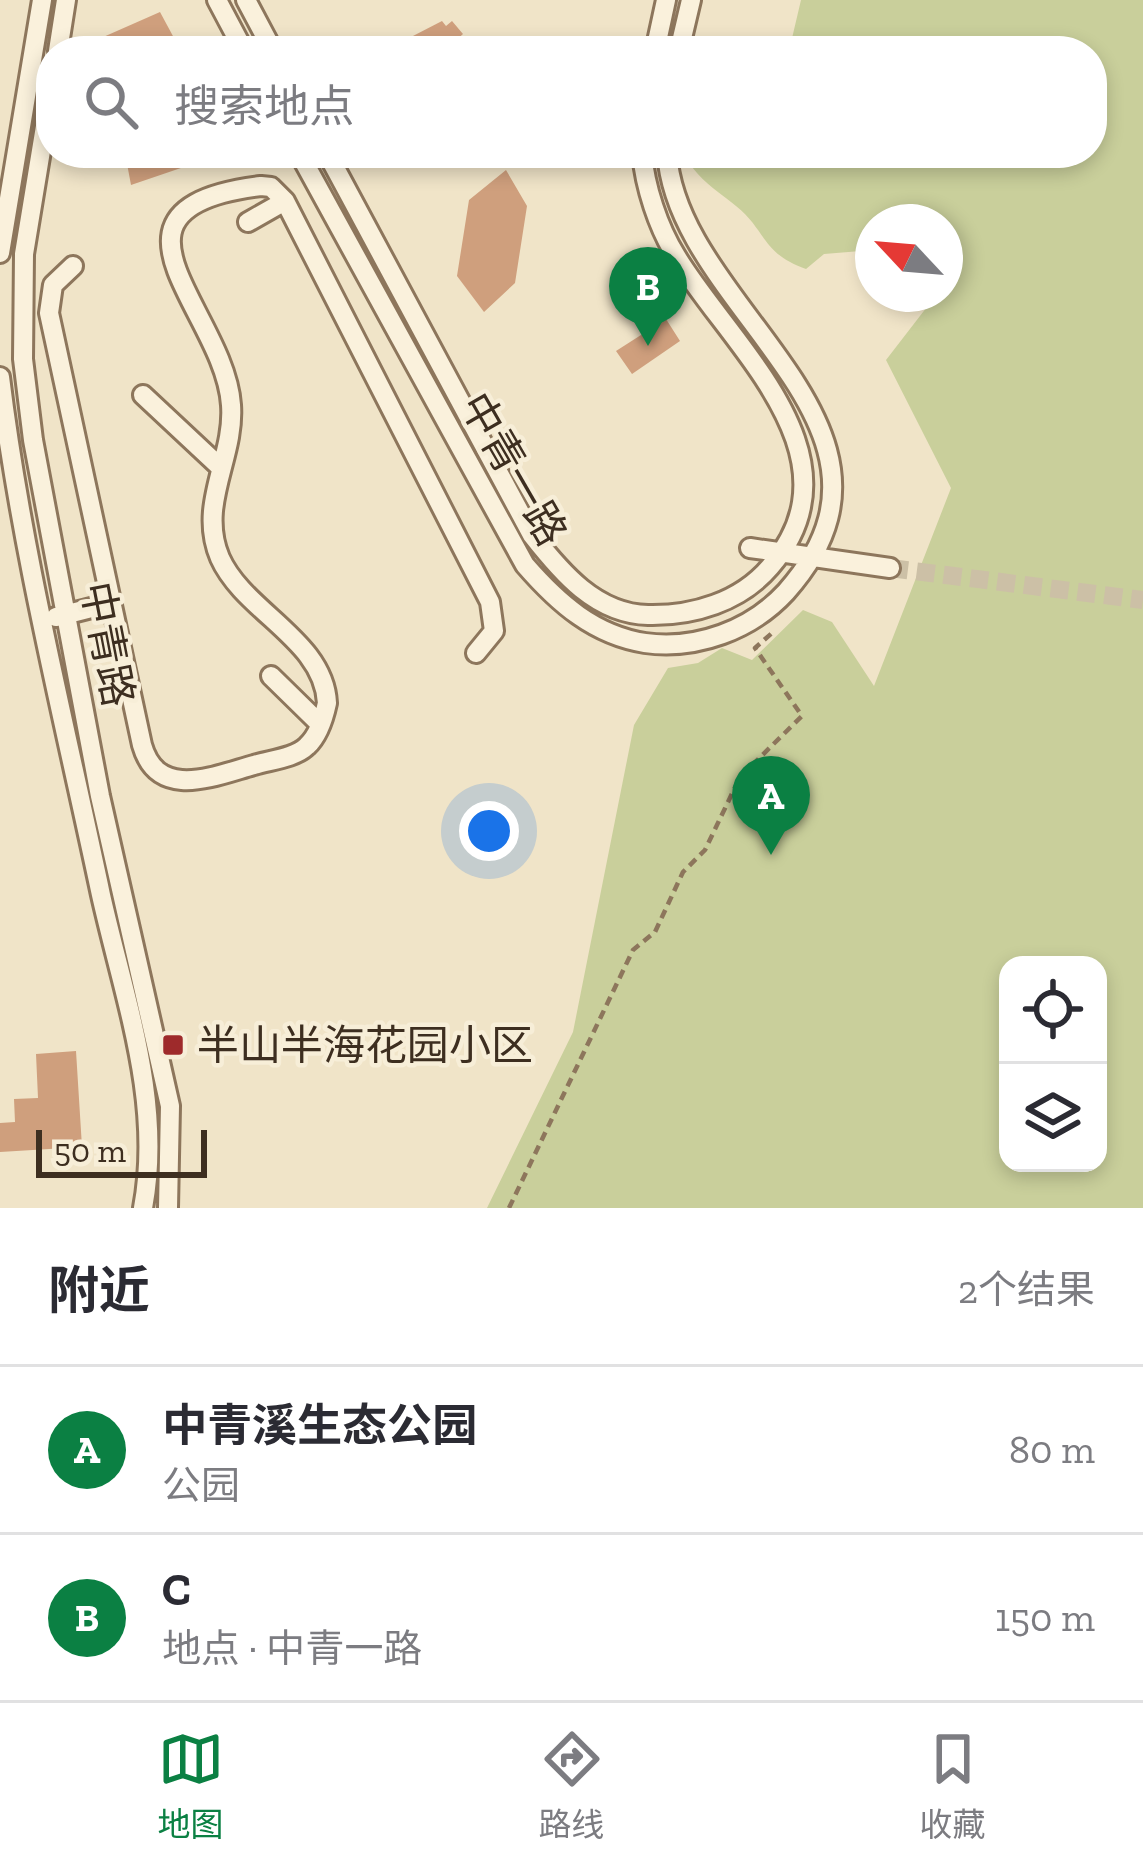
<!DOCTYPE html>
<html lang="zh">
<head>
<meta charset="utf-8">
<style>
	body { margin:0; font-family:"Zilla Slab","Noto Sans SC",serif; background:#f7f7f7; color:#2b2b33 }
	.controls { position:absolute; right:36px; bottom:36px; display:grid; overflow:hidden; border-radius:24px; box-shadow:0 6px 18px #0003 }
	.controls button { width:108px; height:108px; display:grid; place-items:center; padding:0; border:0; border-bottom:3px solid #e1e1e2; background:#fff; color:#2b2b33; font:60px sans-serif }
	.compass { position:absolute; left:855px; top:204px; width:108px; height:108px; border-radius:50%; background:#fff; box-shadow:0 6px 18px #0003; rotate:296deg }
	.scale { position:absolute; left:36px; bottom:30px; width:171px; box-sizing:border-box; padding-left:12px; border:6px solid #3d2e20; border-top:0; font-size:33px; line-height:42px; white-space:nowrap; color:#3d2e20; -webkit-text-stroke:9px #f7eed8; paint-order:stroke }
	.you { position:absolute; left:489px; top:831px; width:42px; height:42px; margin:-30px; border:9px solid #fff; border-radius:50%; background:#1a73e8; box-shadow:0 0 0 18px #1a73e833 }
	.badge { display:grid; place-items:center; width:78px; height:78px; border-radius:50%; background:#0b8043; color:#fff; font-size:39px; font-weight:700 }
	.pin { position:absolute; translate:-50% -99px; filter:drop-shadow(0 3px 6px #0008) }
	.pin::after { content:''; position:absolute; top:63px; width:42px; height:36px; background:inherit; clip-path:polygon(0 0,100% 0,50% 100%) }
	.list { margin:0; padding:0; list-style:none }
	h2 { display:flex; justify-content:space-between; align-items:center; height:156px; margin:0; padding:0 48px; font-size:51px }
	h2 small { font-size:39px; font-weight:400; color:#7c7c81 }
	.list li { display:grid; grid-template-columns:78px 1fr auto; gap:36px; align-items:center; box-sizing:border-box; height:168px; padding:0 48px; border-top:3px solid #e1e1e2 }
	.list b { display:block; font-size:45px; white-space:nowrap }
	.list p { margin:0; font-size:39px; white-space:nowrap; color:#7c7c81 }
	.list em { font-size:39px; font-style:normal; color:#7c7c81 }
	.icon { flex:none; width:66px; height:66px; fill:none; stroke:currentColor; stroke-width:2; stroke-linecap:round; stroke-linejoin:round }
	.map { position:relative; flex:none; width:1143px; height:1208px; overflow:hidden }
	.search { position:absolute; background:#fff; box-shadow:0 6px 18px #0003; left:36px; right:36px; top:36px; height:132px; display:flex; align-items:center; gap:30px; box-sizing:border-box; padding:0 42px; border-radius:48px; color:#7c7c81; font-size:45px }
	.sheet { height:492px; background:#fff }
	nav { display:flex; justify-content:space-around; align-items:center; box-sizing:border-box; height:168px; border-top:3px solid #e1e1e2; background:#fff; font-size:33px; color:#7c7c81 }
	nav a { display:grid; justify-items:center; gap:6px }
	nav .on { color:#0b8043 }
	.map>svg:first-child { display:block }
	.green { fill:#c9cf9b; fill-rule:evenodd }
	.building { fill:#cf9f7d }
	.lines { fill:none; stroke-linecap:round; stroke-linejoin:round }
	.minor-tunnel { stroke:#ccc0a6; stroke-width:18; stroke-dasharray:18 9; stroke-linecap:butt }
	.minor-casing { stroke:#8d765c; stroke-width:24 }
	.path { stroke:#8d765c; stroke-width:4.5; stroke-dasharray:9 6; stroke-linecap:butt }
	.minor { stroke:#faf1dc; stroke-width:18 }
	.poi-dot { fill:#9e2a2b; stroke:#f7eed8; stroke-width:4.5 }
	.labels { text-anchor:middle; stroke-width:9; stroke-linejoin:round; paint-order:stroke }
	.street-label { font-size:42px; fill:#3d2e20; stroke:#f7eed8 }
	.poi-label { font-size:42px; fill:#3d2e20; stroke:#f7eed8; text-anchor:start }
</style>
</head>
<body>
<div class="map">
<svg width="1143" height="1208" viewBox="0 0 1143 1208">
	<rect width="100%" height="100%" fill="#f0e4c8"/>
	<path class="green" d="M801 0H1143V1208H487L573 1032 634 725 668 668 698 663 722 648 752 660 803 610 832 622 874 686 951 488 886 360 930 303 925 294H945V222H873V250L824 254 806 269C761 253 767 231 736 206 719 192 706 185 692 167L695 153H1092V51H789ZM1008 965H1098V1163H1008Z"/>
	<path class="building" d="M160 12 181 51H103L101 38Z
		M442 21 446 26 452 21 463 34 444 51H402L414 42 411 37Z
		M125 153H221L222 154 131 185Z
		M506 170 527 206 515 283 484 312 457 276 469 200Z
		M666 319 680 341 632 374 616 351Z
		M76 1051 82 1147 0 1152V1123L15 1122 14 1099 38 1098 36 1054Z"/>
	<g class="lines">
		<path class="minor-tunnel" d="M890 568 1143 600"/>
		<defs>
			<path id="minor" d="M217 0 244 51
				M246 0 273 51
				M58 51 66 0
				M655 51 666 0
				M679 51 691 0
				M51 90 24 254 23 359 33 440 100 796 170 1106 168 1208
				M299 153 525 565C558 603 594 635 645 643 697 650 751 630 786 592 935 425 677 310 667 153
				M327 153 532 535C561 572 596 614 648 615 693 616 740 602 770 567 866 456 730 346 676 256 658 227 645 187 642 153
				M248 222 285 201
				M0 253 42 0
				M73 266 53 285 49 313 142 745C158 801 214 776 254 765 270 760 295 758 307 746 318 736 324 717 327 703 324 640 244 612 220 558 197 504 235 458 231 405 225 311 81 208 261 186L271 187 285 201 490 602 494 631 476 653
				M0 377C21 550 65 724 101 895 124 998 163 1102 143 1208
				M143 395 220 467
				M750 548 890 568
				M56 617 111 603
				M271 676 320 724"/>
		</defs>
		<use href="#minor" class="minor-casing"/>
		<path class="path" d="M509 1208 633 950 655 932 683 872 705 850 740 777 802 716 755 648 772 633"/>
		<use href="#minor" class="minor"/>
	</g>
	<rect class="poi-dot" x="161" y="1033" width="24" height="24" rx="6"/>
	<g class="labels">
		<g class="street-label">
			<text transform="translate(514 469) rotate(60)" y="15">中青一路</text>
			<text transform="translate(108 644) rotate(79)" y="15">中青路</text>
		</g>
		<g class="poi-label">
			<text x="197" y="1060">半山半海花园小区</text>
		</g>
	</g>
</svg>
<div class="controls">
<button><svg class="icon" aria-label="locate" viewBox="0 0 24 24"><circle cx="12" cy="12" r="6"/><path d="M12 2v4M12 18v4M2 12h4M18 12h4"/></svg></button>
<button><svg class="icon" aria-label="layers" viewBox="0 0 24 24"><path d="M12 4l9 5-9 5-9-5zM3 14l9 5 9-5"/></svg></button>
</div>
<svg class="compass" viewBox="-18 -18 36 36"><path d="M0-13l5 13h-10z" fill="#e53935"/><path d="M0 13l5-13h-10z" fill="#7c7c81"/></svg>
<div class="scale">50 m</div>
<div class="you"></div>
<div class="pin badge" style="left:771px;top:855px">A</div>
<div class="pin badge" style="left:648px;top:346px">B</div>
<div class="search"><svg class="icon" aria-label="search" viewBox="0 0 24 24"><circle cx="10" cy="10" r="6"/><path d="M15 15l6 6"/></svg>搜索地点</div>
</div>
<section class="sheet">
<h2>附近<small>2个结果</small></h2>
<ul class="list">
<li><span class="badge">A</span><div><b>中青溪生态公园</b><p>公园</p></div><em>80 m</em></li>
<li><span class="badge">B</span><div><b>C</b><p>地点 · 中青一路</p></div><em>150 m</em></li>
</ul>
</section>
<nav>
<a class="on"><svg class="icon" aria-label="map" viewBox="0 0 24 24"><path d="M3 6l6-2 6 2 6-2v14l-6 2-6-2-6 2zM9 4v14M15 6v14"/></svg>地图</a>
<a><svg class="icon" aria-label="directions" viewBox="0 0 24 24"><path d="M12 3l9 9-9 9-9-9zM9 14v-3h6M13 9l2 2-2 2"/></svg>路线</a>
<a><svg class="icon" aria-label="saved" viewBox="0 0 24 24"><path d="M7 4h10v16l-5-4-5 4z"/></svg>收藏</a>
</nav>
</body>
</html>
